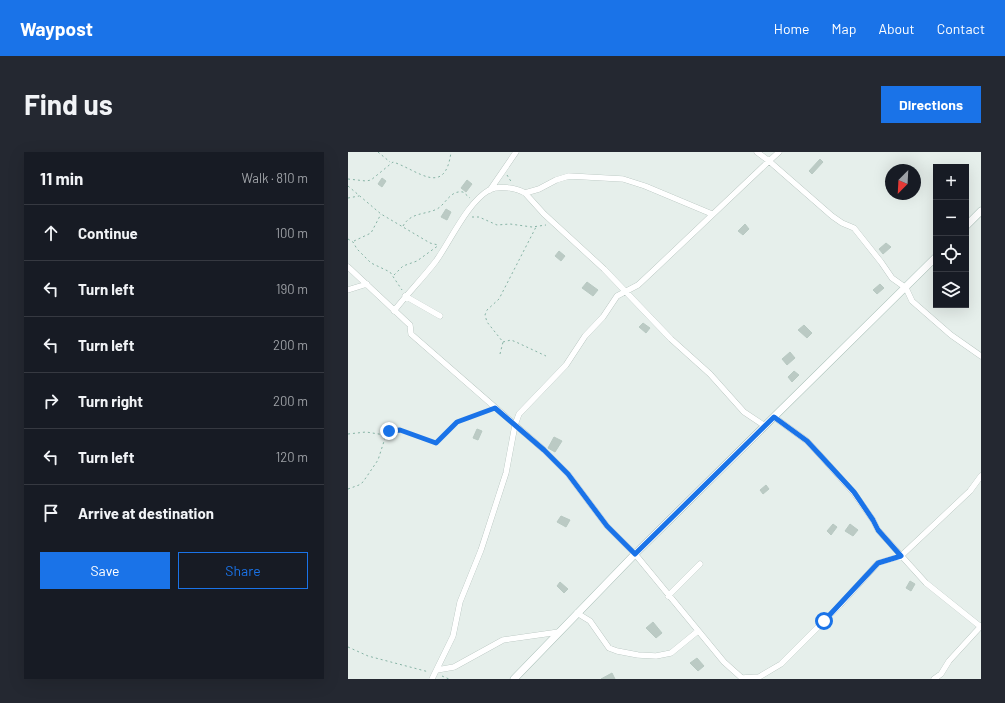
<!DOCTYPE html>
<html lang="en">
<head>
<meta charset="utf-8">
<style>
	body { margin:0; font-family:Barlow,sans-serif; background:#242831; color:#f1f3f6 }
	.controls { position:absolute; right:12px; top:12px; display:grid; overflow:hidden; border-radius:0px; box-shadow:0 4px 16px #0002 }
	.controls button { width:36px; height:36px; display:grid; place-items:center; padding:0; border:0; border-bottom:1px solid #363941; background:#171b24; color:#f1f3f6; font:20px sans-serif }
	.compass { position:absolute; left:537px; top:12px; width:36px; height:36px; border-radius:50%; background:#171b24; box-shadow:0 4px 16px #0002; rotate:204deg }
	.stop { position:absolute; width:12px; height:12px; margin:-9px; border:3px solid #1a73e8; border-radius:50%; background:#fff }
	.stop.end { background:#1a73e8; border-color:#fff; box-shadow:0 1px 4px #0008 }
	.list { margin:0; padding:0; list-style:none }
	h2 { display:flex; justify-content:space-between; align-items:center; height:52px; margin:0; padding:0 16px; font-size:17px }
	h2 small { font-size:13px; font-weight:400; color:#9ea1a6 }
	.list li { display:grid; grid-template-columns:26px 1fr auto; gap:12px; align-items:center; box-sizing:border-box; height:56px; padding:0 16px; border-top:1px solid #363941 }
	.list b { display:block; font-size:15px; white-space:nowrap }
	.list em { font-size:13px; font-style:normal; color:#9ea1a6 }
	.actions { display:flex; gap:8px; padding:12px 16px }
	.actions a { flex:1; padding:9px 0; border:1px solid #1a73e8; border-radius:0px; text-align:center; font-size:14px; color:#1a73e8 }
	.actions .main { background:#1a73e8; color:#fff }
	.icon { flex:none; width:22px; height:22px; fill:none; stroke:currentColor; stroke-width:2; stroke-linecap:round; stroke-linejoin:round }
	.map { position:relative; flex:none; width:633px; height:527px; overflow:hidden; border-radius:0px }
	header { display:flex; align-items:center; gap:24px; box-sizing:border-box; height:56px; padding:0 20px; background:#1a73e8; color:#fff }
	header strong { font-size:19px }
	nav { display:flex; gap:22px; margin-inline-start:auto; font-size:14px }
	.intro { display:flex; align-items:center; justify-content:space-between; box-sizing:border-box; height:96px; padding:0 24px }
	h1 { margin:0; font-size:28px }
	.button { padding:10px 18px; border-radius:0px; background:#1a73e8; color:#fff; font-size:14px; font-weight:700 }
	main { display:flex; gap:24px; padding:0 24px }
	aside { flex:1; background:#171b24; border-radius:0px; box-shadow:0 4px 16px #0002 }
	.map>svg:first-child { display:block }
	.building { fill:#bbcac4; stroke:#b8c9c2 }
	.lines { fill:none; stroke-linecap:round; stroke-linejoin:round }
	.street-casing { stroke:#a8b8b2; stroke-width:6 }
	.secondary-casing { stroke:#a4bbb3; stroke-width:8 }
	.path { stroke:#86b3a5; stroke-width:1; stroke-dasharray:2 3; stroke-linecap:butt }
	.street { stroke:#fff; stroke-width:5.5 }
	.secondary { stroke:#fff; stroke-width:7 }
	.route { stroke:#1a73e8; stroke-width:5 }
</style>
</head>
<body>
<header>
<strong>Waypost</strong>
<nav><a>Home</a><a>Map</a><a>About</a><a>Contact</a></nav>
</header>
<div class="intro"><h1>Find us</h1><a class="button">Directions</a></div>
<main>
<aside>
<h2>11 min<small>Walk · 810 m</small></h2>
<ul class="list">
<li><svg class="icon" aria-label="ahead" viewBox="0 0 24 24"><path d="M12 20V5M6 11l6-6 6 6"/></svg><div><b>Continue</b></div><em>100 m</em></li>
<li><svg class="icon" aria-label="left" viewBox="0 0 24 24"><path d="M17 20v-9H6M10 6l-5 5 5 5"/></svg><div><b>Turn left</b></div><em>190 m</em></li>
<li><svg class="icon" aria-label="left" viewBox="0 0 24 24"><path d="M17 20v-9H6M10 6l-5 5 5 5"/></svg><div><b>Turn left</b></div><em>200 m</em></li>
<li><svg class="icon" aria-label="right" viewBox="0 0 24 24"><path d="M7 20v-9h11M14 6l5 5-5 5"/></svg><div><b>Turn right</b></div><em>200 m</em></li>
<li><svg class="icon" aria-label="left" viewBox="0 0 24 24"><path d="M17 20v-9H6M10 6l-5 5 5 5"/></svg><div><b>Turn left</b></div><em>120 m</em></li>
<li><svg class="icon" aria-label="arrive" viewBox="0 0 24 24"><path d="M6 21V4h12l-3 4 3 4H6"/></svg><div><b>Arrive at destination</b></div></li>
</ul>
<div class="actions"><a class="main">Save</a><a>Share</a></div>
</aside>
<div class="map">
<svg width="633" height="527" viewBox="0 0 633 527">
	<rect width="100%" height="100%" fill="#e6efeb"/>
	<path class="building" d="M472 7 475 10 464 22 461 19Z
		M34 26 38 29 34 35 30 32Z
		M119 28 124 32 118 40 113 36Z
		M98 57 103 60 99 68 93 65Z
		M397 72 401 77 395 83 390 79Z
		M538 91 543 95 535 102 531 97Z
		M211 99 217 104 213 109 207 104Z
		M239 130 250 138 245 144 234 136Z
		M532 132 536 136 529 142 525 138Z
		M295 171 302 176 298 181 291 175Z
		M456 173 464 181 459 186 450 178Z
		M442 200 447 206 439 213 434 207Z
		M446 219 451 223 444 230 440 225Z
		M129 277 134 279 130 288 125 286Z
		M206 285 214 289 207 300 200 296Z
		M418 333 421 337 415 342 412 338Z
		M213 364 222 368 218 375 209 370Z
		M485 372 489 375 483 383 479 379Z
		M502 372 510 378 505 384 497 379Z
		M562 429 567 432 563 439 558 436Z
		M212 430 220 437 216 441 209 434Z
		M305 470 314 481 308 486 298 476Z
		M349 506 356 514 350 519 342 511Z
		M264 521 267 527H253Z"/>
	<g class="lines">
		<defs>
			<path id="street" d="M431 0 421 9 484 64 494 71 506 76 533 110 544 126 558 136 564 149 603 183 633 204
				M142 38 168 0
				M177 41 191 37 208 28 221 24 275 27 297 34 364 62
				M0 115 62 173 63 182 196 298 220 322 259 374 287 402 376 510 395 527
				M0 138 19 132
				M57 144 92 164
				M46 159C59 142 75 126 88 109 103 88 119 51 141 38 151 33 168 36 177 41L196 62 256 117 323 187 362 222 396 260 417 274
				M426 265 459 289 472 303 506 341 525 368 530 378 578 431 633 475
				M320 444 352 412
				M229 461 242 469 261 496 269 499 290 503 308 504 323 501 350 479
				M89 518 106 515 155 488 211 480
				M394 526 411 525 433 512 492 453 530 411 553 404 622 339 633 324
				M84 527 105 484 112 450 133 398 158 321 167 273 171 262 218 213 237 184 255 165 269 144 290 133 305 119 421 9 409 0
				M586 527 593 522 601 509 633 474"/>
			<path id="secondary" d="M618 74 633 59
				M166 527 287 402 588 105"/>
		</defs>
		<use href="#street" class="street-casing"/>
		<use href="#secondary" class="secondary-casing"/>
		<path class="path" d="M30 0 42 10
			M159 23 164 31
			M0 27 18 29 23 28 45 10C70 18 97 46 103 0
			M0 34 33 62 82 91 90 93
			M0 46 11 44
			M124 65H131L149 73 162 72 184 75 198 73
			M55 74C63 60 77 63 89 57 98 52 102 38 115 40L122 46
			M0 87 5 90 9 97 23 111 42 120 54 138
			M6 89 23 81 33 62
			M46 123 55 114 69 109 91 93
			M155 190 163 188 168 190 198 204
			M152 202 155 190 139 170 137 163 139 158 151 147 188 75
			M0 282 18 280 37 283
			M0 337 11 333 15 330 30 308 38 283 41 279 52 278 88 291 104 272 140 259
			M0 495 20 504 81 520
			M94 524 101 527"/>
		<use href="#street" class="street"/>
		<use href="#secondary" class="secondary"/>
	</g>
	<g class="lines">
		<path class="route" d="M41 279 52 278 88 291 109 270 147 256 196 298 220 322 259 374 287 402 426 265 459 289 472 303 506 340 525 368 530 378 553 404 530 411 476 469"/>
	</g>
</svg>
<div class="controls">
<button>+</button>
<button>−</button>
<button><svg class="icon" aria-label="locate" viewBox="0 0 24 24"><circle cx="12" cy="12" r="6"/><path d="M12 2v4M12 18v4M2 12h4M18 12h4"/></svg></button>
<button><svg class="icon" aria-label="layers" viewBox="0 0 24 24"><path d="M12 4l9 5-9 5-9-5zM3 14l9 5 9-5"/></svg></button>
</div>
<svg class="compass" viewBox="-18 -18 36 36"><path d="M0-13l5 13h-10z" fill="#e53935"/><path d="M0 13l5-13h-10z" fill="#9ea1a6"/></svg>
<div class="stop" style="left:476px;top:469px"></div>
<div class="stop end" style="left:41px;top:279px"></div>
</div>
</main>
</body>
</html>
